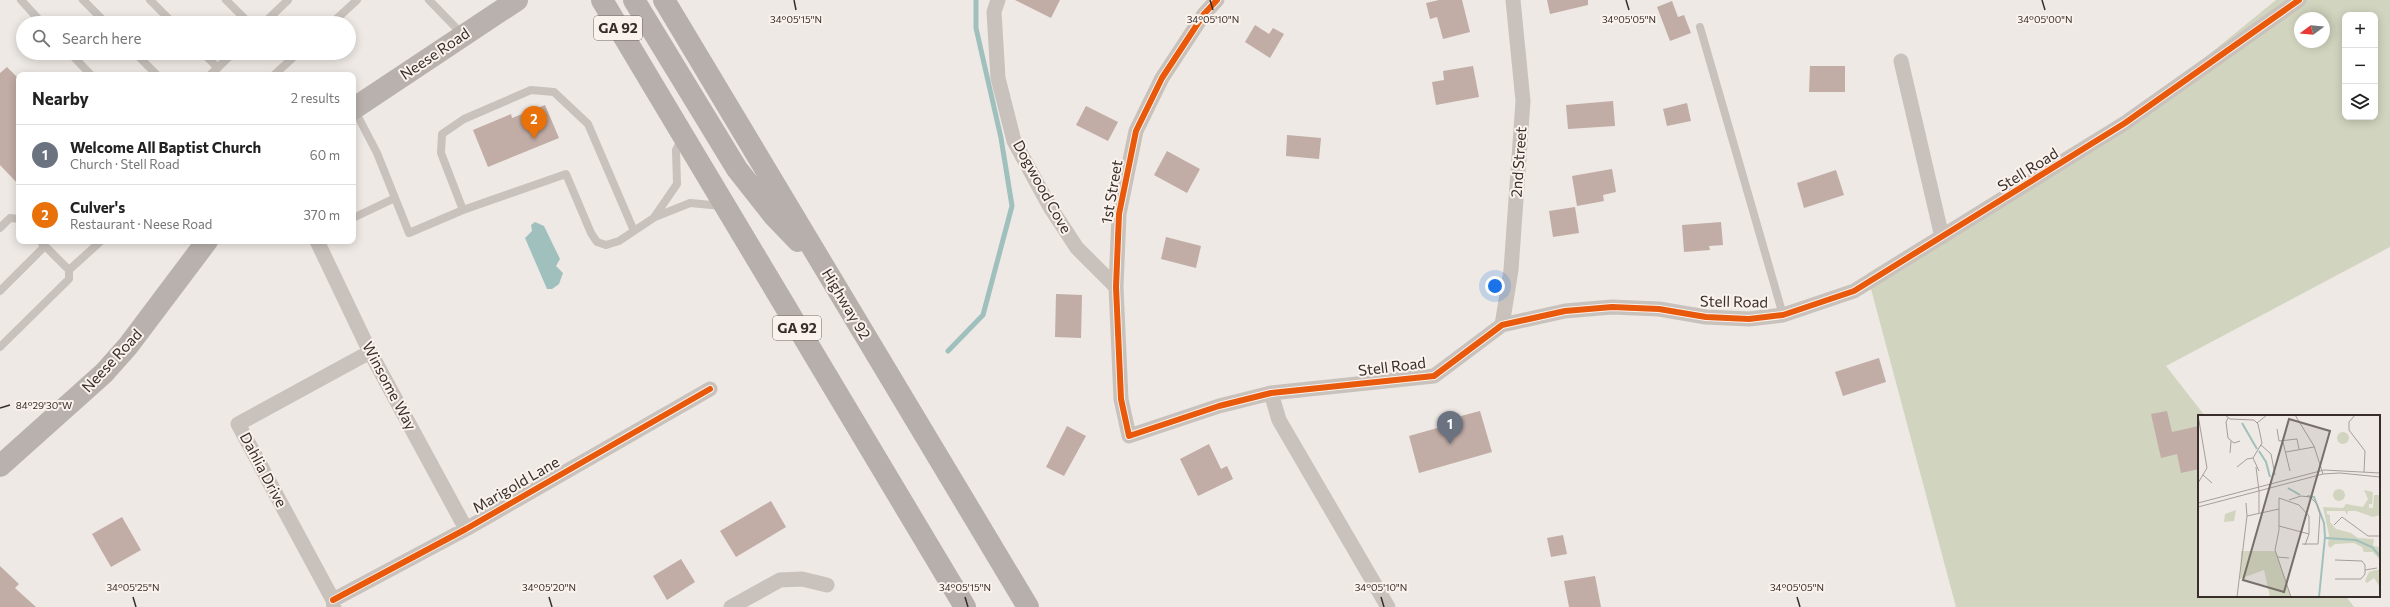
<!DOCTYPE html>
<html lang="en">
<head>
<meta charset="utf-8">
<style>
	body { margin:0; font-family:Commissioner,sans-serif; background:#f6f6f6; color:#222 }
	.controls { position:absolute; right:12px; top:12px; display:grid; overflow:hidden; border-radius:8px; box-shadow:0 2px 10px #0003 }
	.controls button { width:36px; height:36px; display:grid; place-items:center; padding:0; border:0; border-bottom:1px solid #e0e0e0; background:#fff; color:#222; font:20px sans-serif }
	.compass { position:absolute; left:2294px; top:12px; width:36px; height:36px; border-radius:50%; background:#fff; box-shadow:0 2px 10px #0003; rotate:254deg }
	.you { position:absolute; left:1495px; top:286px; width:14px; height:14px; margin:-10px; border:3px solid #fff; border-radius:50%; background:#1a73e8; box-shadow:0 0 0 6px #1a73e833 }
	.badge { display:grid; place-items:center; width:26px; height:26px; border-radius:50%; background:#786f6b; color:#fff; font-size:13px; font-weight:700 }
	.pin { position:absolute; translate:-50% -33px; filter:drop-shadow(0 1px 2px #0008) }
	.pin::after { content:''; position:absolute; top:21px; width:14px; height:12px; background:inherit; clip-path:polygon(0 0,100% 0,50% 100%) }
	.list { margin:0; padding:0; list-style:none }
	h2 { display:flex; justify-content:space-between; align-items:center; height:52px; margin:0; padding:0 16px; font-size:17px }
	h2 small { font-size:13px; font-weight:400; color:#767676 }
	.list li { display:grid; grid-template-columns:26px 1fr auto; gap:12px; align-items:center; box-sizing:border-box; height:60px; padding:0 16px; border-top:1px solid #e0e0e0 }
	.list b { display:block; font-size:15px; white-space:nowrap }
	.list p { margin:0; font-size:13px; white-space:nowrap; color:#767676 }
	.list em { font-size:13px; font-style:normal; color:#767676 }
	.icon { flex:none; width:22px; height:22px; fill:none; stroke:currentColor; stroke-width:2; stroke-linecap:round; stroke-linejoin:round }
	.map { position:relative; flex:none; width:2390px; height:607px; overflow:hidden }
	.search { position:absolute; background:#fff; box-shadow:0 2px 10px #0003; left:16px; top:16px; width:340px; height:44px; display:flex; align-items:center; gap:10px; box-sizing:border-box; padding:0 14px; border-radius:22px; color:#767676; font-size:15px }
	.panel { position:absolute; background:#fff; box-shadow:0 2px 10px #0003; left:16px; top:72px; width:340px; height:172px; border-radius:8px }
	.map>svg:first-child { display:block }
	.green { fill:#d1d4be; fill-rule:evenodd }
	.water { fill:#a0c0be }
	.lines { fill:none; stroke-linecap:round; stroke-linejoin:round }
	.stream { stroke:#a0c0be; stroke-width:5 }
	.building { fill:#c1aca6 }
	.lane { stroke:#c8c1bc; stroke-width:8 }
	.street { stroke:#c8c1bc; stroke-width:15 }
	.secondary { stroke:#b8b1ad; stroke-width:22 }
	.primary { stroke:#b7afab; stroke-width:22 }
	.cycleway-casing { stroke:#faf2ec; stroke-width:8 }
	.cycleway { stroke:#e8590c; stroke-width:6 }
	.ticks { fill:none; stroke:#392d2a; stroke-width:1.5 }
	.labels { text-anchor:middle; stroke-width:4; stroke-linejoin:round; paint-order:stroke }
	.shield { fill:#faf2ec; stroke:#736864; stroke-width:1 }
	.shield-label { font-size:14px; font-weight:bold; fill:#392d2a }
	.street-label { font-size:15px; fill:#392d2a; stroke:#faf2ec }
	.inset-river { fill:none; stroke:#a0c0be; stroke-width:2 }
	.inset-road { fill:none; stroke:#a69e9a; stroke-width:1 }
	.view { fill:#786f6b; fill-opacity:0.15; stroke:#786f6b; stroke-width:2 }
	.inset-edge { fill:none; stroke:#392d2a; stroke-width:2 }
	.ticks-label { font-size:10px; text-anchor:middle; fill:#392d2a; stroke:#faf2ec; stroke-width:4; stroke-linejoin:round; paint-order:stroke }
</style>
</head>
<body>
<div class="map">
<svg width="2390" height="607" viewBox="0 0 2390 607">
	<rect width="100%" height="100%" fill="#eee9e4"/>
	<path class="green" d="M2276 0H2390V247L2166 366 2205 416H2199V596H2346L2354 607H1956L1867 274 2158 96ZM2345 15H2375V117H2345ZM2300 18H2324V42H2300Z"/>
	<path class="water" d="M535 222 544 226 560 259 556 266 563 273 559 284 552 289H547L525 238 532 231 531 225Z"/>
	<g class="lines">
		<path class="stream" d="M948 351 983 315 1012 206 1001 138 976 28V0"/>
	</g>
	<path class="building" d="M1015 0H1060L1051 18Z
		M1439 0H1462L1470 32 1443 39 1437 17 1430 19 1426 3Z
		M1547 0H1588V5L1550 14Z
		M1672 1 1678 17 1684 15 1691 33 1670 41 1657 7Z
		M1255 25 1269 34 1273 28 1284 34 1270 58 1245 42Z
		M1473 66 1479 97 1436 105 1432 82 1444 80 1443 71Z
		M1810 66H1845V92H1809Z
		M7 67 19 79V185L0 165V73Z
		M1613 101 1615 126 1568 129 1566 105Z
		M1687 103 1691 121 1667 126 1663 109Z
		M545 105 559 138 488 167 473 130 511 114 512 118Z
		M1086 106 1118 122 1108 141 1076 125Z
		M1287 135 1321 138 1319 159 1286 156Z
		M1167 151 1200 169 1187 193 1154 175Z
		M1612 169 1616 192 1603 195 1604 201 1577 206 1572 176Z
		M1836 170 1844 195 1804 208 1797 183Z
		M1575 207 1579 233 1553 237 1549 211Z
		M1721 222 1723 245 1709 246 1710 250 1684 252 1682 225Z
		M1166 237 1201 246 1196 268 1161 259Z
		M1056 294 1082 295 1081 338 1055 337Z
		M1879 358 1886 382 1843 396 1835 372Z
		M1480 411 1492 452 1419 473 1409 436 1462 421 1461 416Z
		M2167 411 2172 432 2199 426V469L2181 473 2177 454 2161 458 2151 414Z
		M1067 426 1086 436 1064 476 1046 467Z
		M1209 444 1221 469 1227 466 1233 479 1198 496 1180 459Z
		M771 501 786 527 736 557 720 531Z
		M122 517 141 550 111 567 92 534Z
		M1563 535 1567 554 1551 557 1547 538Z
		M681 559 695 582 667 600 653 576Z
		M0 566 19 584 15 588 36 607H0Z
		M1595 576 1601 607H1569L1564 581Z"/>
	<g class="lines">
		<path class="lane" d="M21 0 42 23
			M83 0 106 23
			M150 0 173 23
			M226 0 249 23
			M429 0 463 35
			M264 23 288 0
			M332 23 357 0
			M1700 27 1783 315
			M70 53 91 75
			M135 53 157 75
			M203 53 218 68
			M210 75 233 53
			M274 75 298 53
			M354 109 377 153 409 233 463 210 566 174 591 233 597 242 606 245 619 241 655 217 690 203 722 206
			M463 210 441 153 442 134 464 119 531 90 554 92 588 124 634 231
			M655 216 677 184 676 150 682 138
			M353 218 395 198
			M0 228 10 218 19 219
			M69 270 101 241
			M0 291 45 246
			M0 347 69 279V270L40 241"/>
		<path class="street" d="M998 0 994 12 998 78 1014 141 1050 207 1077 248 1116 287
			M1217 0 1204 14 1162 78 1136 131 1119 214 1116 287 1121 399 1129 436 1219 406 1271 393 1434 376 1502 325 1565 311 1612 307 1659 309 1706 317 1749 319 1783 315 1854 291 2125 123 2299 0
			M1901 61 1942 237
			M317 241 370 352 466 529
			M1502 325 1511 270 1523 101 1513 0
			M1271 393 1279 420 1388 607
			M333 600 466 529 710 389
			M334 607 333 600 238 424 370 352
			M731 607 780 580 802 579 827 585"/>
		<path class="secondary" d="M353 109 517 0
			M0 466 104 373 128 346 207 241"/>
		<path class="primary" d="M602 0 965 607
			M634 0 737 169 774 216 798 241
			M664 0 1028 607"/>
		<defs>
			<path id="cycleway" d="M1217 0 1204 14 1162 78 1136 131 1119 214 1116 287 1121 399 1129 436 1219 406 1271 393 1434 376 1502 325 1565 311 1612 307 1659 309 1706 317 1749 319 1783 315 1854 291 2125 123 2299 0
				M333 600 466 529 710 389"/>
		</defs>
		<use href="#cycleway" class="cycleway-casing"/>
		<use href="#cycleway" class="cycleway"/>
	</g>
	<path class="ticks" d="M794 0 796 10M1210 0 1213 10M1626 0 1629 10M2042 0 2045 10M0 408 10 405M133 597 136 607M549 597 552 607M965 597 968 607M1381 597 1384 607M1797 597 1800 607"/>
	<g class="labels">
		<g class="shield">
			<rect x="594" y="16" width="48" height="24" rx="3"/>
			<rect x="773" y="316" width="48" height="24" rx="3"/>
		</g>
		<g class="shield-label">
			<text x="618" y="33">GA 92</text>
			<text x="797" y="333">GA 92</text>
		</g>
		<g class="street-label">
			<text transform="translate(435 54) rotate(-34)" y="5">Neese Road</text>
			<text transform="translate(1519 162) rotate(-86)" y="5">2nd Street</text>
			<text transform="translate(2028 170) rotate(-32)" y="5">Stell Road</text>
			<text transform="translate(1042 187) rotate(61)" y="5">Dogwood Cove</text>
			<text transform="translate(1112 192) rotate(-80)" y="5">1st Street</text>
			<text transform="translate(1734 302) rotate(1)" y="5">Stell Road</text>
			<text transform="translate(846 304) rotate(59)" y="5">Highway 92</text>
			<text transform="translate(112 361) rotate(-47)" y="5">Neese Road</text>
			<text transform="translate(1392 367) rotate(-7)" y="5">Stell Road</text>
			<text transform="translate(389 386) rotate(62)" y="5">Winsome Way</text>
			<text transform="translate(263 470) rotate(62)" y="5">Dahlia Drive</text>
			<text transform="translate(516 485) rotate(-30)" y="5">Marigold Lane</text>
		</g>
	</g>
	<g transform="translate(2198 415)">
		<rect width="182" height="182" fill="#eee9e4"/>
		<path d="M139 23a6 6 0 1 1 12 0a6 6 0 1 1-12 0ZM135 80a6 6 0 1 1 12 0a6 6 0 1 1-12 0ZM166 75 175 77 174 89H171V93H175L176 80H182V100L175 102 158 96H150L149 100 147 96H129V99L132 100V107L138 114 153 118 160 123 176 124 175 131 182 132V145L175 137H166L164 132 156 128 137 129 132 133 130 130 131 120 125 92 145 93 148 89 165 92 170 84ZM38 95 36 106 26 107 27 99ZM43 136H78L93 182H72L66 155 42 164ZM182 154V172L176 163 169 168 167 166 171 157Z" fill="#d1d4be"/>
		<path class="inset-river" d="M44 8 59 34M61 36 68 47 72 62M90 73 102 80M109 81 116 82 126 108 127 122 121 182M128 123 158 125 174 132 182 141"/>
		<path class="inset-road" d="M27 0 32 4 56 5 60 9 64 28 55 43 61 56M97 0 116 31 125 59M157 0 151 7V15L167 36 166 57M30 3 28 7 30 23 36 28 42 26M59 8 69 0M79 14 81 26 99 24 101 34M85 27 92 56M63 30 73 39 77 60M88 37 116 32M32 38 33 26M39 52 49 44 55 43M58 52 61 76V98M5 60 14 68M0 68 9 53 0 0M91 85 103 81 112 82 119 89 122 99 120 129H104M0 88 126 55 182 58M0 92 125 59 142 58 182 62M49 101 81 94M136 110 144 102 170 121H182M81 111 111 119M79 142 91 143M167 155 179 153M137 164H163L167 159V150L164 146 137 145M39 182 49 101 48 88M93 182 77 135 81 115V83L101 90 111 101V119L107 130"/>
		<path class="view" d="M91 4 132 16 86 177 45 165Z"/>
		<rect width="182" height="182" class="inset-edge"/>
	</g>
	<g class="ticks-label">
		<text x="796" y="23">34°05'15"N</text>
		<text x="1213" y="23">34°05'10"N</text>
		<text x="1629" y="23">34°05'05"N</text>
		<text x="2045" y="23">34°05'00"N</text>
		<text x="44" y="409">84°29'30"W</text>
		<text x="133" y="591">34°05'25"N</text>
		<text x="549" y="591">34°05'20"N</text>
		<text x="965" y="591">34°05'15"N</text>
		<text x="1381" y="591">34°05'10"N</text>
		<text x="1797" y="591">34°05'05"N</text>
	</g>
</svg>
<div class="controls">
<button>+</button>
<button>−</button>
<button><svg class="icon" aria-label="layers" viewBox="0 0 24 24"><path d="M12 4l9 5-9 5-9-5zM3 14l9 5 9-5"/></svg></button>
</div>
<svg class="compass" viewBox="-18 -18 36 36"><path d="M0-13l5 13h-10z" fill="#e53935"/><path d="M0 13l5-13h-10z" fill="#767676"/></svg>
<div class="you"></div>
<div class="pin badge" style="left:1450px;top:444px;background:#6b7280">1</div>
<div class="pin badge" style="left:534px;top:139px;background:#e8710a">2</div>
<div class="search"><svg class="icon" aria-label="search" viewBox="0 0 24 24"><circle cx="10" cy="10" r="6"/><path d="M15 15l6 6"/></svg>Search here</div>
<section class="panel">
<h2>Nearby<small>2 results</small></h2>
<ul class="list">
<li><span class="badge" style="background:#6b7280">1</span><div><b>Welcome All Baptist Church</b><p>Church · Stell Road</p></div><em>60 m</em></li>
<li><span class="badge" style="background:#e8710a">2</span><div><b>Culver's</b><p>Restaurant · Neese Road</p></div><em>370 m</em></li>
</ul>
</section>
</div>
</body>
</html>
